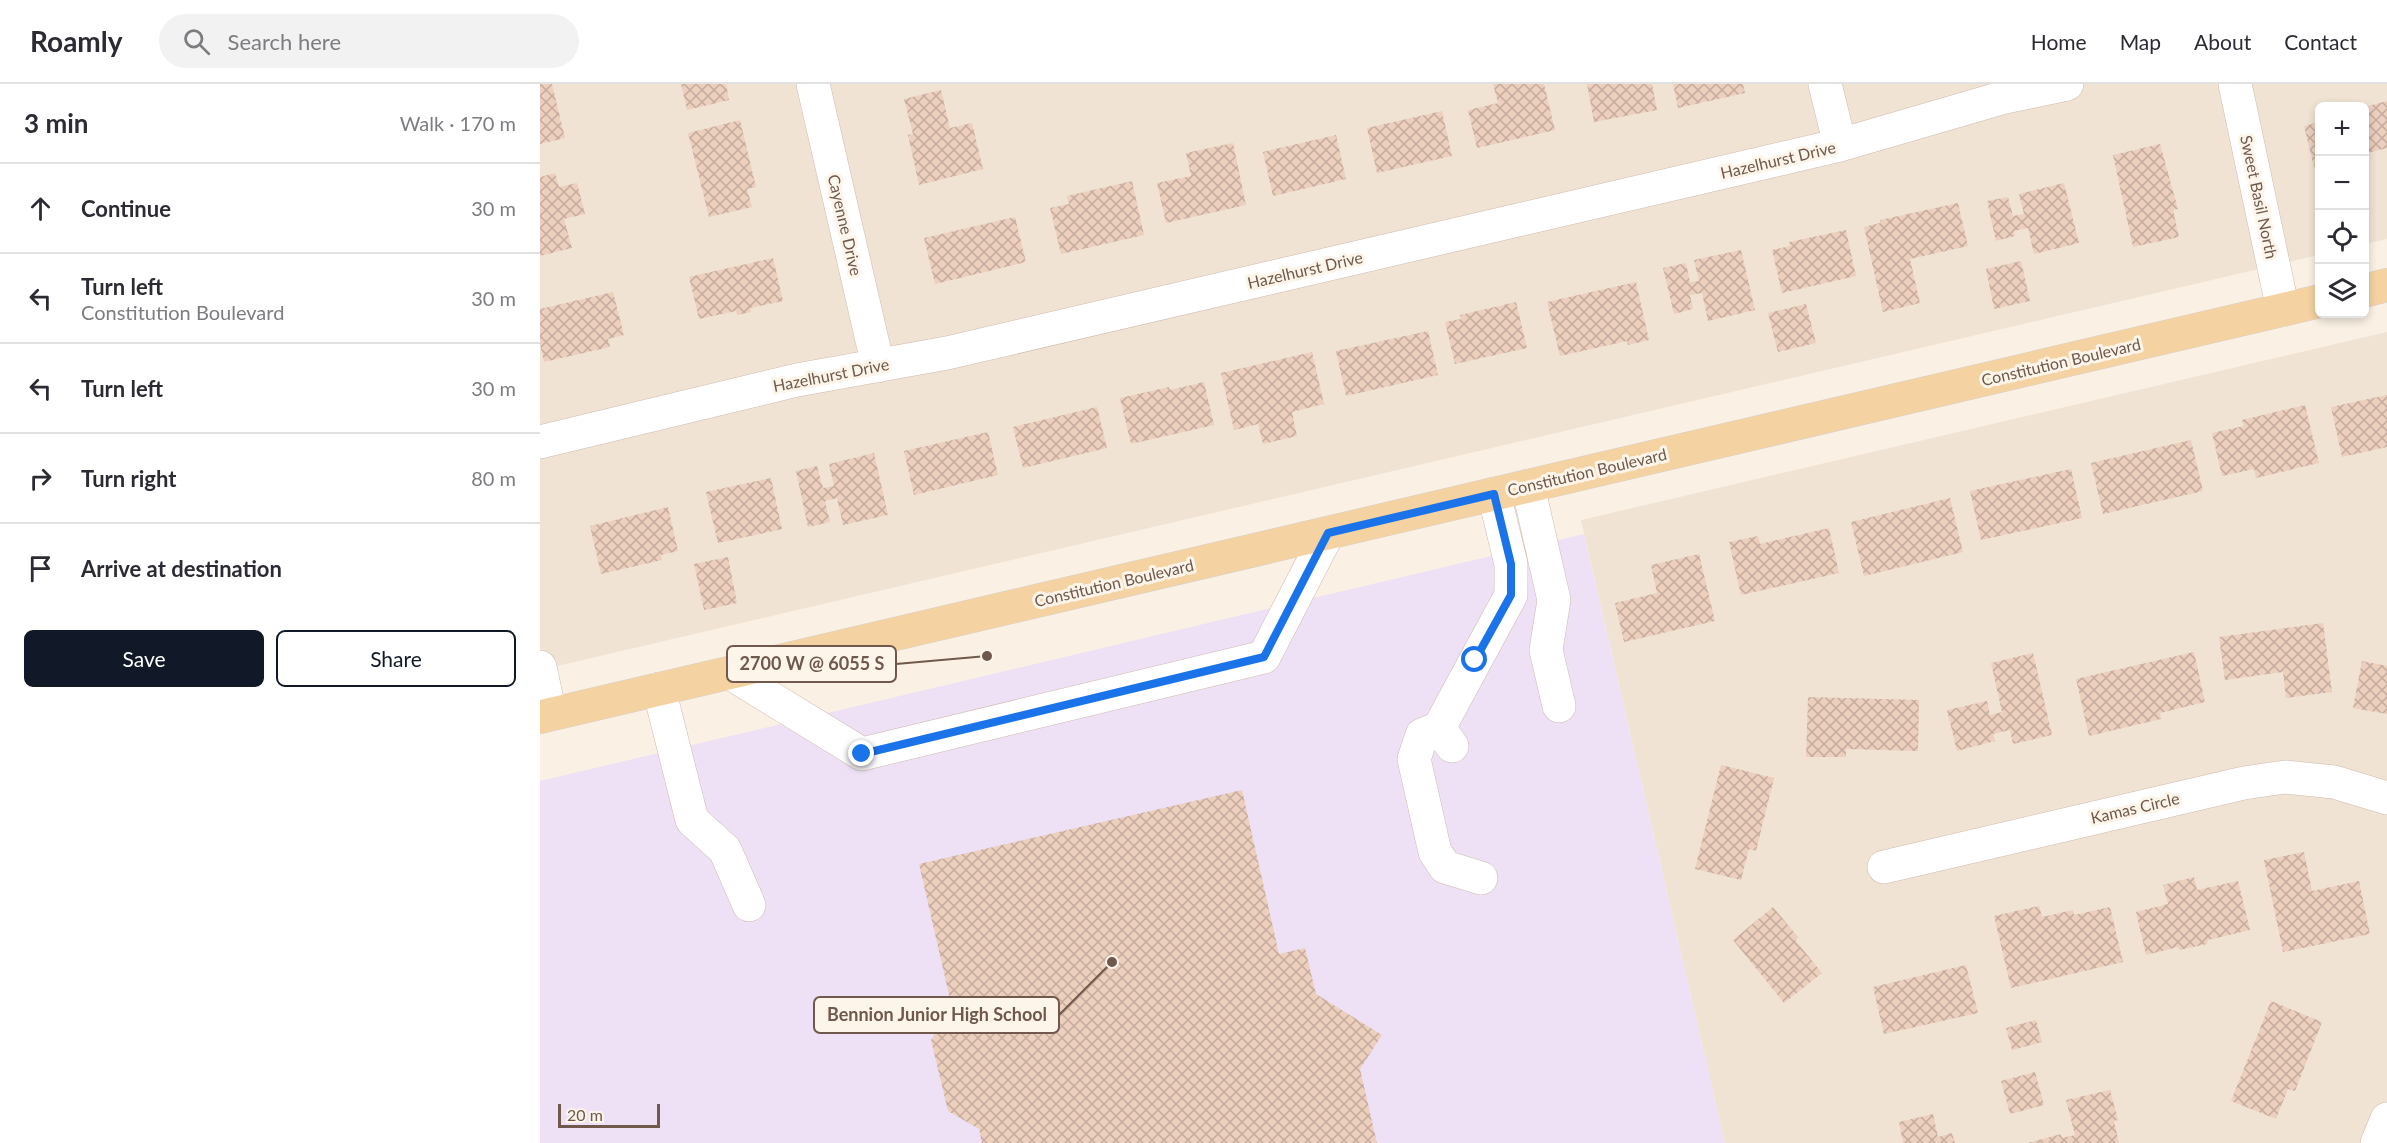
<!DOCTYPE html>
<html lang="en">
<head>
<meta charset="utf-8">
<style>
	body { margin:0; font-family:Lato,sans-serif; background:#f2f2f3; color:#2b2b33 }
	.controls { position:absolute; right:18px; top:18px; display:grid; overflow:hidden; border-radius:9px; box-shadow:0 3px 9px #0003 }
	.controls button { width:54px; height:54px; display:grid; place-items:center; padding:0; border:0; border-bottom:2px solid #e1e1e2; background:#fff; color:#2b2b33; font:30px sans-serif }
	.scale { position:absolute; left:18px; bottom:15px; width:102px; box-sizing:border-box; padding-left:6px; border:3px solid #70584c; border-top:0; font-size:16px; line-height:21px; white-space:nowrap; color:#70584c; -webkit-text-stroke:4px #fdf5ea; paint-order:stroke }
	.stop { position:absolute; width:18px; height:18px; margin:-14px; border:4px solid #1a73e8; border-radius:50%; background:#fff }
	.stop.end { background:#1a73e8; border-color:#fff; box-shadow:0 2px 6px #0008 }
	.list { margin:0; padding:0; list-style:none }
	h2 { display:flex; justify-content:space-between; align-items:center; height:78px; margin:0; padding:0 24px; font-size:26px }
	h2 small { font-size:20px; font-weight:400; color:#7c7c81 }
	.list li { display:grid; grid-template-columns:39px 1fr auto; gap:18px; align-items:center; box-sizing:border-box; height:90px; padding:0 24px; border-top:2px solid #e1e1e2 }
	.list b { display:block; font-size:22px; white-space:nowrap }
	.list p { margin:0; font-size:20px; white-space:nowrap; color:#7c7c81 }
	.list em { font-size:20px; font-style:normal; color:#7c7c81 }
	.actions { display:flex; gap:12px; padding:18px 24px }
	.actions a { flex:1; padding:14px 0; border:2px solid #111827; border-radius:9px; text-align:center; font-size:21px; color:#111827 }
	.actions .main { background:#111827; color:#fff }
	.icon { flex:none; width:33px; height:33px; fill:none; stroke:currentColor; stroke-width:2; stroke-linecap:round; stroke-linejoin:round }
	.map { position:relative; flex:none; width:1847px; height:1059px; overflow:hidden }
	header { display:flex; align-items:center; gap:36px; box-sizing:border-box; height:84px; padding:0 30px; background:#fff; border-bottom:2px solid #e1e1e2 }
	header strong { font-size:28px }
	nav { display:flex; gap:33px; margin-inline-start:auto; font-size:21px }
	.search { width:420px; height:54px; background:#f2f2f3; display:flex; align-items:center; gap:15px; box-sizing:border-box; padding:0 21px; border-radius:33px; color:#7c7c81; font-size:22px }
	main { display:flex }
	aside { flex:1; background:#fff }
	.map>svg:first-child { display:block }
	.residential { fill:#f1e3d3 }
	.education { fill:#eee1f6 }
	.building { fill:url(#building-cross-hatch) }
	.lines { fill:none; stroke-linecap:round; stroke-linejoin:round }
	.minor-casing { stroke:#cdbbaf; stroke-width:34 }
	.major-casing { stroke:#d7d0cd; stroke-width:34 }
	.minor { stroke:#fff; stroke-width:33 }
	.major { stroke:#f4d2a2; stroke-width:33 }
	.route { stroke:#1a73e8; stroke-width:8 }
	.labels { text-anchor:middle; stroke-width:6; stroke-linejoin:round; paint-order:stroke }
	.street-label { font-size:16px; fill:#70584c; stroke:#fdf5ea }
	.leader { fill:none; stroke:#70584c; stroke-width:2 }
	.callout-dot { fill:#70584c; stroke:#fdf5ea; stroke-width:2 }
	.callout { fill:#fdf5ea; stroke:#70584c; stroke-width:2 }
	.callout-label { font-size:18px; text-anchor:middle; font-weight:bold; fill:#70584c }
</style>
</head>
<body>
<header>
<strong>Roamly</strong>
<div class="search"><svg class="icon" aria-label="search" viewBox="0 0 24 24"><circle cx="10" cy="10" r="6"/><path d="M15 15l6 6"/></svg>Search here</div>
<nav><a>Home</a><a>Map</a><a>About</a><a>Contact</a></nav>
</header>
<main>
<aside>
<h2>3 min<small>Walk · 170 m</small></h2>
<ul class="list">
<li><svg class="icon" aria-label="ahead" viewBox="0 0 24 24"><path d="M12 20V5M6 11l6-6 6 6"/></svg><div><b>Continue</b></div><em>30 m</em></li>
<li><svg class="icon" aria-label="left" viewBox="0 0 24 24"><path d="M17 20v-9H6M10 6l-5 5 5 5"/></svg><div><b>Turn left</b><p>Constitution Boulevard</p></div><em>30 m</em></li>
<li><svg class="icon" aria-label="left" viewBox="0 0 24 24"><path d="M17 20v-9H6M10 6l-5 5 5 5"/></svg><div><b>Turn left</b></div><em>30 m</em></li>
<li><svg class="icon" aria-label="right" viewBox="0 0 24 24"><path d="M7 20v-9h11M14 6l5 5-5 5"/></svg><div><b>Turn right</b></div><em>80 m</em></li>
<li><svg class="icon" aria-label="arrive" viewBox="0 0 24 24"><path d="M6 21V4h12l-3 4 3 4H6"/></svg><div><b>Arrive at destination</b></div></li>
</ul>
<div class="actions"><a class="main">Save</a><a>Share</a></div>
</aside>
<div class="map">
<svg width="1847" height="1059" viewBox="0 0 1847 1059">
	<defs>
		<pattern id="building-cross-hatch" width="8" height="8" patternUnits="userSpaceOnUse" patternTransform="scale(1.5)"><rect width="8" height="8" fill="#edcfbe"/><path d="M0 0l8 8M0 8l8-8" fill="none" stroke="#c4ab9d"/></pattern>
	</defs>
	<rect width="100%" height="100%" fill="#faf1e4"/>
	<path class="residential" d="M0 0H1847V155L1825 160 1824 22H1780L1779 171 0 586Z
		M1847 248V1059H1185L1041 436Z"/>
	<path class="education" d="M1044 450 1185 1059H0V697Z"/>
	<path class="building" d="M0 0H12L25 54 0 60Z
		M141 0H186L189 16 147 26Z
		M953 0H1004L1015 46 937 64 928 26 958 19Z
		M1047 0H1112L1117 26 1054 38Z
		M1133 0H1203L1205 9 1138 24Z
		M401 6 410 44 432 39 443 85 379 101 368 51 373 50 364 15Z
		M1847 17V64L1824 70V23Z
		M902 27 912 72 837 89 827 44Z
		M200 36 216 103 207 105 212 123 169 133 148 49Z
		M1780 38V81L1774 83 1764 42Z
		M796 51 806 95 733 112 723 68Z
		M693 59 706 121 626 139 617 99 651 92 646 69Z
		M1620 60 1638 125 1633 126 1639 153 1593 163 1573 71Z
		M15 89 19 103 37 99 45 130 24 135 32 164 0 172V93Z
		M592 97 604 151 521 170 510 124 529 120 527 112Z
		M1524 99 1539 159 1494 170 1488 144 1474 147 1475 152 1456 157 1447 117 1468 113 1473 132 1484 130 1479 110Z
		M1418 119 1428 162 1370 175 1380 219 1343 228 1324 143 1340 139V136Z
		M475 133 486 178 395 200 384 154Z
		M1306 146 1316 192 1242 209 1232 166 1250 162 1249 158Z
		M1201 166 1215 226 1168 237 1162 209 1150 211 1153 225 1134 230 1123 184 1146 179 1150 198 1159 197 1154 176Z
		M233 174 243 217 210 224 211 228 197 231 196 227 159 235 149 193Z
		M1481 177 1490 217 1454 225 1446 185Z
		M1096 198 1109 256 1088 261 1087 257 1020 272 1007 218Z
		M73 208 84 251 68 255 70 263 4 278 0 260V225Z
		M976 218 987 264 915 280 905 238 921 235 920 231Z
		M1266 220 1276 259 1238 268 1228 229Z
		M888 247 898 291 806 312 796 267Z
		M772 268 784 320 752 328 757 352 723 360 718 340 694 346 681 289Z
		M664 298 674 341 591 360 580 314 629 303 630 306Z
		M1847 311V363L1802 373 1791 323Z
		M1765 321 1779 379 1716 394 1714 385 1682 392 1672 349 1704 342 1702 336Z
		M557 323 567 364 483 384 473 343Z
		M448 348 458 391 374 411 364 367Z
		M1651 356 1663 407 1563 430 1551 379Z
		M334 369 348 431 303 441 297 414 285 417 290 438 268 443 256 387 277 382 283 404 294 402 289 380Z
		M1531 385 1542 434 1441 456 1430 407Z
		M231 394 242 445 178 459 166 408Z
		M1410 414 1423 468 1324 492 1311 438Z
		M128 423 138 467 121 471 122 476 61 490 50 442Z
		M1289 444 1299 489 1201 511 1189 458 1218 452 1220 460Z
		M1159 470 1175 537 1084 558 1075 519 1117 509 1111 481Z
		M188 473 197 519 164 526 154 480Z
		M1783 539 1792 608 1746 614 1743 588 1685 596 1679 553Z
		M1654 568 1665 618 1620 629 1621 635 1549 652 1536 595Z
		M1493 569 1512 651 1473 660 1470 646 1453 650 1455 657 1417 667 1407 626 1447 617 1450 631 1462 628 1451 579Z
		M1822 577 1847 582V630L1813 624Z
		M1268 613 1379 616 1378 667 1306 665V673H1266Z
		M1181 681 1234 694 1216 767 1209 765 1201 796 1155 785Z
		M702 706 739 870 765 864 776 910 842 951 820 985 837 1059H442L439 1045 408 1027 391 956 412 924 379 780Z
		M1764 768 1772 807 1819 797 1830 850 1743 868 1724 776Z
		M1654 793 1657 806 1698 797 1710 846 1668 856 1667 860 1639 866 1638 863 1606 871 1596 828 1628 820 1623 801Z
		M1499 822 1502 833 1533 826 1534 831 1570 823 1583 878 1471 904 1454 832Z
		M1233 823 1258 853 1255 856 1282 889 1244 919 1193 856Z
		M1426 881 1438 929 1344 950 1333 903Z
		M1731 917 1782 938 1755 1007 1748 1005 1736 1035 1691 1017Z
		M1496 936 1502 958 1472 966 1466 944Z
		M1495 988 1504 1021 1470 1030 1461 997Z
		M1570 1006 1578 1036 1574 1037 1579 1059H1487L1521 1050 1522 1054 1535 1051 1526 1016Z
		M1393 1030 1398 1053 1412 1049 1415 1059H1363L1359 1038Z"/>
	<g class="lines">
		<defs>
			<path id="minor" d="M273 0 338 282
				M1285 0 1300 61
				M1695 0 1743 226
				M0 358 257 296 407 269 1300 61 1465 13 1527 0
				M988 402 1014 516 1006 566 1019 622
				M0 583 10 630
				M190 589 322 670 724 573 788 449
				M119 605 152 736 185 766 209 821
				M899 644 882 651 874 675 895 768 905 783 941 794
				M912 662 899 644 971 511V480L954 410
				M1344 783 1704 699 1745 693 1794 698 1847 714
				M1837 1059 1847 1035"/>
			<path id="major" d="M1824 207 1847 201
				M0 633 1780 217"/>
		</defs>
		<use href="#minor" class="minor-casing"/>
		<use href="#major" class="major-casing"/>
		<use href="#minor" class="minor"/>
		<use href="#major" class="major"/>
	</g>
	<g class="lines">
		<path class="route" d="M322 670 724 573 788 449 954 410 971 480V511L935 576"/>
	</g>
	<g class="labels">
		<g class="street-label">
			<text transform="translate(1238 76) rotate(-13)" y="6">Hazelhurst Drive</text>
			<text transform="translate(1719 113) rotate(78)" y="6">Sweet Basil North</text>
			<text transform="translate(305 141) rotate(77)" y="6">Cayenne Drive</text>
			<text transform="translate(765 186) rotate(-13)" y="6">Hazelhurst Drive</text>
			<text transform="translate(1521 278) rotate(-13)" y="6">Constitution Boulevard</text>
			<text transform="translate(291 291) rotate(-11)" y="6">Hazelhurst Drive</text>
			<text transform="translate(1047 388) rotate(-13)" y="6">Constitution Boulevard</text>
			<text transform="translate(574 499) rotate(-13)" y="6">Constitution Boulevard</text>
			<text transform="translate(1595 724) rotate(-13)" y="6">Kamas Circle</text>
		</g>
	</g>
	<path class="leader" d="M447 572L356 580M572 878L519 931"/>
	<g class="callout-dot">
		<circle cx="447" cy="572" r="6"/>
		<circle cx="572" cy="878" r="6"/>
	</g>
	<g class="callout">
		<rect x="187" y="562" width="169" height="36" rx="6"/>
		<rect x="274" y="913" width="245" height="36" rx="6"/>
	</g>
	<g class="callout-label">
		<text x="272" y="586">2700 W @ 6055 S</text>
		<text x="397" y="937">Bennion Junior High School</text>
	</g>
</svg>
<div class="controls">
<button>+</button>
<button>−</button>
<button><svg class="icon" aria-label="locate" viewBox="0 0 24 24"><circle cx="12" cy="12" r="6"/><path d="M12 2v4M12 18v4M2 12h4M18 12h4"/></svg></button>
<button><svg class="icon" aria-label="layers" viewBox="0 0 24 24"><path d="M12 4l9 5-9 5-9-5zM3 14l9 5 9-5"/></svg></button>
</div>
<div class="scale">20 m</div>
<div class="stop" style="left:935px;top:576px"></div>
<div class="stop end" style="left:322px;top:670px"></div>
</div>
</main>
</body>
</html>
